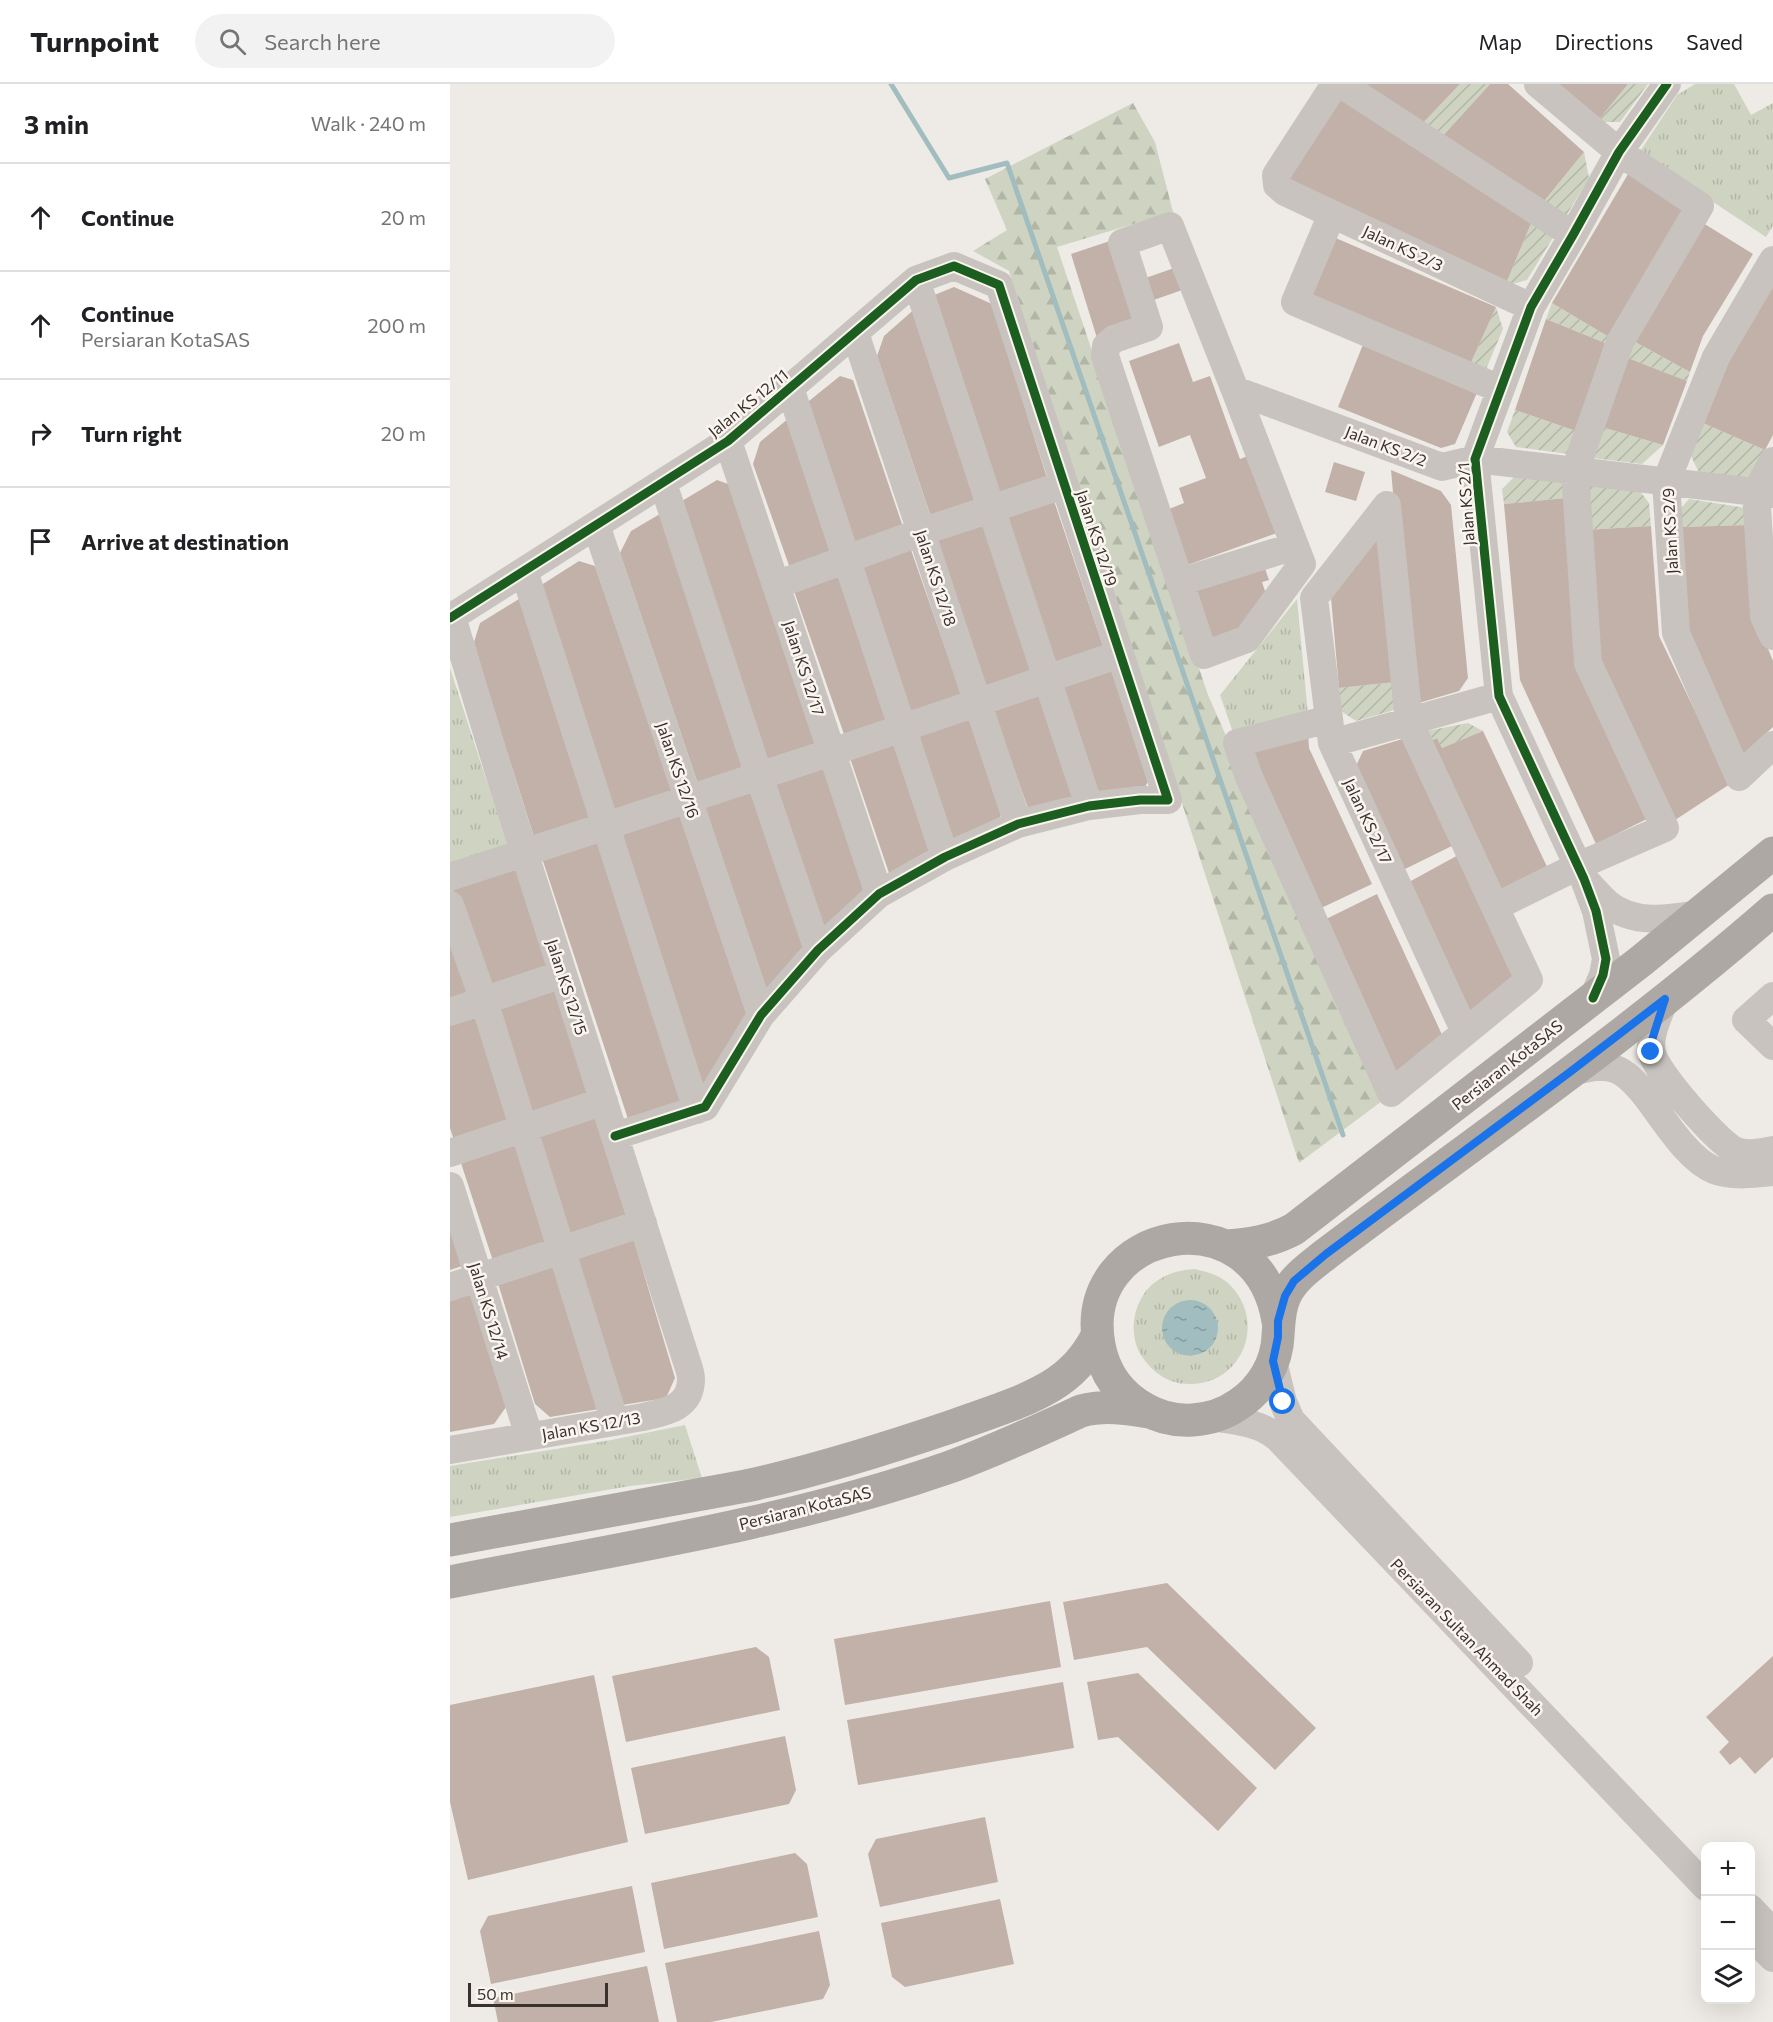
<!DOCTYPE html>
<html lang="en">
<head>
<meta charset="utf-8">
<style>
	body { margin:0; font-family:Commissioner,sans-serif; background:#f2f2f2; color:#202124 }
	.controls { position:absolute; right:18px; bottom:18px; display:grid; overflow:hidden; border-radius:12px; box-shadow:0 6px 24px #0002 }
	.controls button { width:54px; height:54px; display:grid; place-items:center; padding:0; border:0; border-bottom:2px solid #e0e0e0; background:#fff; color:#202124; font:30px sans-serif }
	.scale { position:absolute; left:18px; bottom:15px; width:140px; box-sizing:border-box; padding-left:6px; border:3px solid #39312c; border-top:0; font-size:16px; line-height:21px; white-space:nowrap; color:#39312c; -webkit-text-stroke:4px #faf5ee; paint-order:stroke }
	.stop { position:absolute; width:18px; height:18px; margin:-14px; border:4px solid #1a73e8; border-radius:50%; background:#fff }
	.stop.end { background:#1a73e8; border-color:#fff; box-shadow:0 2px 6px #0008 }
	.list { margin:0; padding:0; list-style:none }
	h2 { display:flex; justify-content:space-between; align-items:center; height:78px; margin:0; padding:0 24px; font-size:26px }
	h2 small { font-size:20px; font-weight:400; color:#757577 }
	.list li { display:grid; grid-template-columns:39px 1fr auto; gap:18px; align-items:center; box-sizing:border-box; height:108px; padding:0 24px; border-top:2px solid #e0e0e0 }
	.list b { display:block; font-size:22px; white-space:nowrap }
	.list p { margin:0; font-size:20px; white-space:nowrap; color:#757577 }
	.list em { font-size:20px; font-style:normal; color:#757577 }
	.icon { flex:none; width:33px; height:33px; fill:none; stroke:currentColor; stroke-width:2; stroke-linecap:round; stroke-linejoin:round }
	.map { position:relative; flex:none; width:1323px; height:1938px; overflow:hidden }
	header { display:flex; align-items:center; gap:36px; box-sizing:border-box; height:84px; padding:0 30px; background:#fff; border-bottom:2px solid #e0e0e0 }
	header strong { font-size:28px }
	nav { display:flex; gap:33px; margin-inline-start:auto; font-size:21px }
	.search { width:420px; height:54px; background:#f2f2f2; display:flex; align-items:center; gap:15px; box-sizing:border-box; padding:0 21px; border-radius:33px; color:#757577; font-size:22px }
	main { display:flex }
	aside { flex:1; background:#fff }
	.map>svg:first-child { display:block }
	.grass { fill:url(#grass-tufts); fill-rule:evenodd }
	.forest { fill:url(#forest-firs) }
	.garden { fill:url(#garden-furrows) }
	.water { fill:url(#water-ripples) }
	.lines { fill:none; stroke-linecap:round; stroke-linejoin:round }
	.stream { stroke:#a2bdbf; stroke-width:5 }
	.building { fill:#c1b1a8 }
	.minor { stroke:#c8c3be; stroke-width:28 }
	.major { stroke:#ada8a3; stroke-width:33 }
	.cycleway-casing { stroke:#faf5ee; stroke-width:13 }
	.cycleway { stroke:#1b5e20; stroke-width:9 }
	.route { stroke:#1a73e8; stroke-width:8 }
	.labels { text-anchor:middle; stroke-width:5; stroke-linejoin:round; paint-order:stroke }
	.street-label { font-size:16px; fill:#39312c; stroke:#faf5ee }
</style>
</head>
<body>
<header>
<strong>Turnpoint</strong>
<div class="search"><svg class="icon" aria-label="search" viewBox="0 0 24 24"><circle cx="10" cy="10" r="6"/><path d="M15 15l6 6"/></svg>Search here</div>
<nav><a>Map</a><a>Directions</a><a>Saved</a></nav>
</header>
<main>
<aside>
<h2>3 min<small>Walk · 240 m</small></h2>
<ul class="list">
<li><svg class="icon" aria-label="ahead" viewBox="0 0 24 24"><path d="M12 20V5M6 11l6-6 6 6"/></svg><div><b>Continue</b></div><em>20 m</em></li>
<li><svg class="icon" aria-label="ahead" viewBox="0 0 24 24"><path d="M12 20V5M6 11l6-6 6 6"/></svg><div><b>Continue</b><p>Persiaran KotaSAS</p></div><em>200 m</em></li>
<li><svg class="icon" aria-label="right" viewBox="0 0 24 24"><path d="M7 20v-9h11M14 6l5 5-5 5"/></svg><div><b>Turn right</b></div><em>20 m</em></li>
<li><svg class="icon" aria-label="arrive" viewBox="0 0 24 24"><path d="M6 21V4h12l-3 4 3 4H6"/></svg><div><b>Arrive at destination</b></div></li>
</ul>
</aside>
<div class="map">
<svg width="1323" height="1938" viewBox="0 0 1323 1938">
	<defs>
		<pattern id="grass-tufts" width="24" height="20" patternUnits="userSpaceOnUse" patternTransform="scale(1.5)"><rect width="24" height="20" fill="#ced4c1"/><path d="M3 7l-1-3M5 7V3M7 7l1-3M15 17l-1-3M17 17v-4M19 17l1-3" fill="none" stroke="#b2b6a6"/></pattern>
		<pattern id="forest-firs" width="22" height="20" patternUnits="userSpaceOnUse" patternTransform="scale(1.5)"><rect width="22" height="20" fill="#ced4c1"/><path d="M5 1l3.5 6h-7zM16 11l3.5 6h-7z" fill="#b2b6a6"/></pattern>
		<pattern id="garden-furrows" width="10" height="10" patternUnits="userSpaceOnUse" patternTransform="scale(1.5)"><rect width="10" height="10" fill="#ced4c1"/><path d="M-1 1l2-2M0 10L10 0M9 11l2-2" fill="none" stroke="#b2b6a6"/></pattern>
		<pattern id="water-ripples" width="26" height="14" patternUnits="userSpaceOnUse" patternTransform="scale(1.5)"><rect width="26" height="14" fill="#a2bdbf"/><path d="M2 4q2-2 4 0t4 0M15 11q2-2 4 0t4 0" fill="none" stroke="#859a9b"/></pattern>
	</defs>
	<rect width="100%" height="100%" fill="#eeebe6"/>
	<path class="grass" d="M1245 0H1284L1301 31 1323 19V142L1316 153 1189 69 1227 11Z
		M847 515 858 631 785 654 770 611Z
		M0 584 59 766 0 784Z
		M745 1185C758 1188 772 1192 781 1202 817 1240 791 1301 739 1300 718 1300 702 1288 691 1271 676 1247 685 1209 710 1195 721 1188 732 1186 745 1185ZM736 1216 766 1233C768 1245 768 1255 759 1264 729 1293 686 1234 736 1216Z
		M235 1341 252 1394 180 1402 0 1433V1382L161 1356Z"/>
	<path class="forest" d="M683 19 705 58 723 128 607 163 758 611 936 1014 849 1079 559 187 523 167 557 146 535 95Z"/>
	<path class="garden" d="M1010 0H1040L990 55 970 42Z
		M1178 0H1198L1170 38H1147Z
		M1134 68 1139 94 1113 137 1090 122Z
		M1084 132 1107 147 1077 196 1055 202Z
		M1102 219 1159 253 1155 259 1096 235Z
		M1046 223 1053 245 1034 290 1019 283Z
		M1178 254 1240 288 1237 297 1170 271Z
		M1065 326 1126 347 1118 370 1066 363 1057 348Z
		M1253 339 1315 366 1299 397 1250 391 1241 372Z
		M1145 341 1213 361 1192 380 1134 373Z
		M1067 390 1115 397 1117 414 1054 420 1052 405Z
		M1146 398 1186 402 1199 419 1201 442 1135 446 1132 410Z
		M1239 415 1296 424 1298 441 1232 443 1231 424Z
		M945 598 948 625 906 637 891 627 889 604Z
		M1018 639 1033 647 992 664 987 654 977 659 971 648Z"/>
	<path class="water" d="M712 1244a28 28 0 1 1 56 0a28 28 0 1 1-56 0Z"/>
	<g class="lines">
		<path class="stream" d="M441 0 499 94 557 79 893 1051"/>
	</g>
	<path class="building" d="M908 0H1010L970 42Z
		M1040 0H1058L1134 68 1090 122 990 55Z
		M1104 0H1178L1147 38Z
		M888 8 1084 132 1055 202 835 97Z
		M1181 85 1241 122 1159 253 1102 219Z
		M1253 139 1303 170 1253 252 1240 288 1178 254Z
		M881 152 1046 223 1019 283 855 212Z
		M666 155 693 240 647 254 621 170Z
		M727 183 735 205 695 219 687 197Z
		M1323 198V351L1315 366 1253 339 1276 280Z
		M504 203 542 220 599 400 545 418 477 214Z
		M468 222 534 422 483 439 427 272 434 252Z
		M1096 235 1155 259 1126 347 1065 326Z
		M914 258 1029 304 1005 360 991 364 888 323Z
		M729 259 743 298 760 292 790 375 808 368 835 446 729 484 709 429 734 419 729 404 756 394 740 351 709 363 679 277Z
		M1170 271 1237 297 1213 361 1145 341Z
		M390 292 403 296 454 446 402 464 354 321Z
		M344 330 389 469 341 487 303 380 310 358Z
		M884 378 915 388 906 417 875 408Z
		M941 386 991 407 1001 421 1018 594 1009 607 962 621Z
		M267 396 281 401 368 663 312 681 227 420Z
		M603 414 655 568 602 585 550 432Z
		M1117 414 1123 493 1203 732 1146 760 1070 596 1054 420Z
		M215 427 299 686 249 703 170 469 181 447Z
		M539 436 590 590 537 607 485 453Z
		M930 441 945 598 889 604 880 503Z
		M1298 441 1314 555 1323 577V643L1292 671 1238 545 1232 443Z
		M1201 442 1209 552 1280 700 1222 738 1144 567 1135 446Z
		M460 463 513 615 459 634 408 481Z
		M129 477 145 482 224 712 158 735 85 505Z
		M813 479 819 496 812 498 818 516 792 552 758 563 739 503Z
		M394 486 444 639 396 656 343 504Z
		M74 512 148 738 86 759 39 611 24 558 30 539Z
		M660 580 698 698 693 706 646 715 606 598Z
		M594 602 632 717 579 727 541 620Z
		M517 630 552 731 544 738 501 761 463 649Z
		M1033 647 1100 789 1050 814 977 659 987 654 992 664Z
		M858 649 859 664 922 800 869 825 796 665Z
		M959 653 1008 759 953 786 905 684 913 667Z
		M449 654 486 768 440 792 399 671Z
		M375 678 417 808 378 852 317 697Z
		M304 701 362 868 318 912 252 717Z
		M230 724 300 937 252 1017 163 746Z
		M152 754 239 1022 180 1041 92 774Z
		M1012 769 1071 894 1021 932 959 798Z
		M66 780 102 888 38 910 1 801Z
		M927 810 994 955 945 994 874 836Z
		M0 845 24 914 0 923Z
		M105 904 142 1011 79 1034 42 924Z
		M28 928 66 1038 5 1059 0 1044V937Z
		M145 1028 179 1138 117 1158 82 1048Z
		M70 1053 105 1160 44 1180 9 1073Z
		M0 1147 12 1182 0 1186Z
		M182 1150 225 1294 216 1314 166 1322 119 1172Z
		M108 1176 155 1324 100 1333 85 1320 47 1196Z
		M21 1210 56 1323 44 1340 0 1348V1217Z
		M717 1499 866 1644 825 1686 697 1563 624 1576 613 1518Z
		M600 1517 611 1583 395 1621 384 1555Z
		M306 1563 319 1573 330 1626 176 1658 162 1592Z
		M1323 1572V1673L1305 1690 1290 1673 1280 1681 1269 1668 1279 1658 1256 1633Z
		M688 1589 807 1704 768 1747 668 1653 648 1656 637 1598Z
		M144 1591 178 1758 18 1796 0 1718V1621Z
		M613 1598 624 1664 408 1701 397 1636Z
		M335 1652 346 1706 339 1720 195 1750 181 1684Z
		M535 1733 548 1798 430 1823 418 1770 426 1755Z
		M345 1769 357 1780 368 1833 214 1865 201 1799Z
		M182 1802 195 1868 41 1900 30 1847 38 1832Z
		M550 1815 564 1880 455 1903 442 1893 431 1839Z
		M369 1847 380 1901 373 1915 261 1938H227L215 1879Z
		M197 1882 209 1938H48L43 1914Z"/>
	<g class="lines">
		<path class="minor" d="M885 0 826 91 827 101 835 108 1081 223
			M891 0 1123 151
			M882 130 845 218 1050 305
			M1323 176 1266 273 1216 398 1226 549 1289 693 1323 661
			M466 196 639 722
			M405 249 568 740
			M340 304 495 773
			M785 306 845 462 730 498 655 272 656 262 664 255 699 243 672 159 720 142 785 306 992 383 1025 375 1323 410
			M278 357 429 810
			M1323 377 1306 408 1314 532 1323 552
			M213 399 309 692 368 866
			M146 441 311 931
			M74 487 247 1026
			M730 498 754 571 797 555 852 480 845 462
			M326 501 471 448 613 401
			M0 534 278 357 466 196 504 182 549 201 718 716H690L639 722 568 740 495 773 429 810 368 866 311 931 255 1023 165 1052
			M879 635 787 659 799 693 941 1009 1079 896 1045 823 1128 782 1215 744 1138 579 1125 387 1170 258 1250 122 1169 68 1088 0
			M882 659 1049 612
			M0 793 382 668 670 570
			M1138 799C1144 806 1151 813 1157 819 1182 841 1219 835 1248 830
			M0 821 34 917 165 1338
			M1323 912 1296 936 1323 962
			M1143 914 1153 891 1156 875 1146 827 1134 795 1049 612 1025 375 1081 223 1123 151 1169 68 1217 0
			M1215 915C1209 931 1198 952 1202 969 1206 988 1268 1059 1286 1067 1298 1072 1311 1068 1323 1066
			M0 928 113 890
			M1015 948 882 659 864 514 937 421 959 638 1045 823
			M1120 988C1135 985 1151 980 1165 985 1177 989 1188 1002 1196 1012 1213 1034 1237 1075 1264 1086 1281 1093 1305 1090 1323 1088
			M0 1069 154 1017
			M0 1102 79 1352
			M0 1203 193 1139
			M823 1277 833 1318 841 1336 1069 1579
			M761 1333C786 1337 809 1338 828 1354L1256 1803
			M0 1366 193 1333C215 1328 241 1324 241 1295 241 1288 237 1279 235 1272L54 705 2 533
			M1300 1824 1323 1848
			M1300 1851 1323 1874"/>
		<path class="major" d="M777 1162C801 1160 822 1157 844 1145L1191 877 1323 769
			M828 1237C807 1107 627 1142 649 1261 654 1289 670 1311 695 1325 724 1342 762 1339 789 1320 812 1305 827 1279 828 1252 829 1238 829 1224 835 1212 843 1194 861 1182 876 1170 1026 1057 1181 950 1323 826
			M0 1456 296 1402C366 1387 435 1365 503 1342 535 1330 571 1320 601 1302 621 1290 636 1274 647 1252
			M0 1498C166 1465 336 1440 497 1384 542 1368 587 1347 631 1327 654 1321 676 1324 699 1328"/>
		<defs>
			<path id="cycleway" d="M0 534 278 357 466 196 504 182 549 201 718 716H690L639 722 568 740 495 773 429 810 368 866 311 931 255 1023 165 1052
				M1143 914 1153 891 1156 875 1146 827 1134 795 1049 612 1025 375 1081 223 1123 151 1169 68 1217 0"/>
		</defs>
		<use href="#cycleway" class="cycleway-casing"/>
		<use href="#cycleway" class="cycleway"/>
	</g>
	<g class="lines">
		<path class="route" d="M833 1318 823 1277 828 1253V1237L835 1212 844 1197 876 1170 1120 988 1215 915 1202 956 1201 968"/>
	</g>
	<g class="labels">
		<g class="street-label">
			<text transform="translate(953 164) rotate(25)" y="6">Jalan KS 2/3</text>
			<text transform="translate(298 319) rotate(-39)" y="6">Jalan KS 12/11</text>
			<text transform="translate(936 362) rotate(21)" y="6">Jalan KS 2/2</text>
			<text transform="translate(1016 420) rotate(-94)" y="6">Jalan KS 2/1</text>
			<text transform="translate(1220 447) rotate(-93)" y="6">Jalan KS 2/9</text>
			<text transform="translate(647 454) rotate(72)" y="6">Jalan KS 12/19</text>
			<text transform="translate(486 494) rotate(72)" y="6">Jalan KS 12/18</text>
			<text transform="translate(354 584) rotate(72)" y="6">Jalan KS 12/17</text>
			<text transform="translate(228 686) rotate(71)" y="6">Jalan KS 12/16</text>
			<text transform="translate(918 737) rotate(65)" y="6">Jalan KS 2/17</text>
			<text transform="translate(117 903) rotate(72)" y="6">Jalan KS 12/15</text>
			<text transform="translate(1057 981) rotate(-38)" y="6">Persiaran KotaSAS</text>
			<text transform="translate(39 1227) rotate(73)" y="6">Jalan KS 12/14</text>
			<text transform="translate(141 1342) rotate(-10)" y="6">Jalan KS 12/13</text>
			<text transform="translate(355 1424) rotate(-14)" y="6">Persiaran KotaSAS</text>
			<text transform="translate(1017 1553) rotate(46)" y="6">Persiaran Sultan Ahmad Shah</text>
		</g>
	</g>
</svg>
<div class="controls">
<button>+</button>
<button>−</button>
<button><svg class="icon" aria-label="layers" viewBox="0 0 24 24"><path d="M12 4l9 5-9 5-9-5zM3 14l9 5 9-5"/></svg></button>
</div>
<div class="scale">50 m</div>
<div class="stop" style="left:833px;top:1318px"></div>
<div class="stop end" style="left:1201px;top:968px"></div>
</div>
</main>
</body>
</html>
